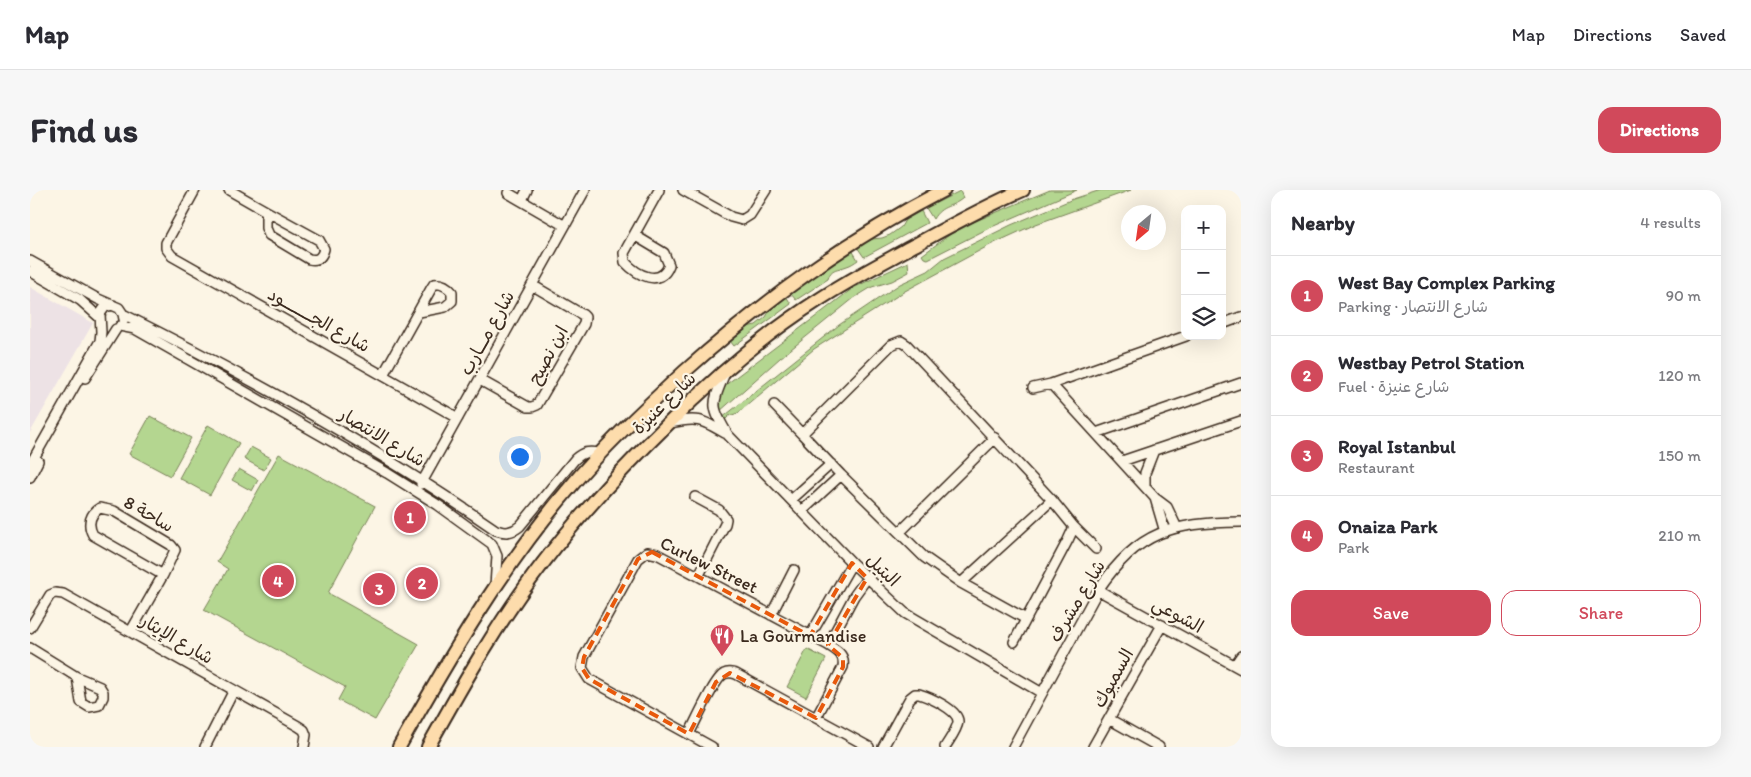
<!DOCTYPE html>
<html lang="en">
<head>
<meta charset="utf-8">
<style>
	body { margin:0; font-family:Itim,"Playpen Sans Arabic",sans-serif; background:#f7f7f7; color:#2b2b33 }
	.controls { position:absolute; right:15px; top:15px; display:grid; overflow:hidden; border-radius:10px; box-shadow:0 5px 20px #0002 }
	.controls button { width:45px; height:45px; display:grid; place-items:center; padding:0; border:0; border-bottom:1px solid #e1e1e2; background:#fff; color:#2b2b33; font:25px sans-serif }
	.compass { position:absolute; left:1091px; top:15px; width:45px; height:45px; border-radius:50%; background:#fff; box-shadow:0 5px 20px #0002; rotate:209deg }
	.you { position:absolute; left:489px; top:266px; width:18px; height:18px; margin:-12px; border:4px solid #fff; border-radius:50%; background:#1a73e8; box-shadow:0 0 0 8px #1a73e833 }
	.badge { display:grid; place-items:center; width:32px; height:32px; border-radius:50%; background:#d1495b; color:#fff; font-size:16px; font-weight:700 }
	.pin { position:absolute; translate:-50% -50%; border:2px solid #fff; box-shadow:0 1px 5px #0006 }
	.list { margin:0; padding:0; list-style:none }
	h2 { display:flex; justify-content:space-between; align-items:center; height:65px; margin:0; padding:0 20px; font-size:21px }
	h2 small { font-size:16px; font-weight:400; color:#7c7c81 }
	.list li { display:grid; grid-template-columns:32px 1fr auto; gap:15px; align-items:center; box-sizing:border-box; height:80px; padding:0 20px; border-top:1px solid #e1e1e2 }
	.list b { display:block; font-size:19px; white-space:nowrap }
	.list p { margin:0; font-size:16px; white-space:nowrap; color:#7c7c81 }
	.list em { font-size:16px; font-style:normal; color:#7c7c81 }
	.actions { display:flex; gap:10px; padding:15px 20px }
	.actions a { flex:1; padding:11px 0; border:1px solid #d1495b; border-radius:15px; text-align:center; font-size:18px; color:#d1495b }
	.actions .main { background:#d1495b; color:#fff }
	.icon { flex:none; width:28px; height:28px; fill:none; stroke:currentColor; stroke-width:2; stroke-linecap:round; stroke-linejoin:round }
	.map { position:relative; flex:none; width:1211px; height:557px; overflow:hidden; border-radius:15px }
	header { display:flex; align-items:center; gap:30px; box-sizing:border-box; height:70px; padding:0 25px; background:#fff; border-bottom:1px solid #e1e1e2 }
	header strong { font-size:24px }
	nav { display:flex; gap:28px; margin-inline-start:auto; font-size:18px }
	.intro { display:flex; align-items:center; justify-content:space-between; box-sizing:border-box; height:120px; padding:0 30px }
	h1 { margin:0; font-size:35px }
	.button { padding:12px 22px; border-radius:15px; background:#d1495b; color:#fff; font-size:18px; font-weight:700 }
	main { display:flex; gap:30px; padding:0 30px }
	aside { flex:1; background:#fff; border-radius:15px; box-shadow:0 5px 20px #0002 }
	.map>svg:first-child { display:block }
	.built { fill:#ede2e5 }
	.green { fill:#b4d690; stroke:#788057 }
	.lines { fill:none; stroke-linecap:round; stroke-linejoin:round }
	.minor-casing { stroke:#3b2a1e; stroke-width:12 }
	.highway-casing { stroke:#3b2a1e; stroke-width:16 }
	.minor { stroke:#fcf5e5; stroke-width:9 }
	.highway { stroke:#fddcac; stroke-width:12 }
	.marked { fill:none; stroke:#e8590c; stroke-width:4; stroke-dasharray:10 6; stroke-linejoin:round }
	.labels { text-anchor:middle; stroke-width:4.5; stroke-linejoin:round; paint-order:stroke }
	.street-label { font-size:18px; fill:#3b2a1e; stroke:#fcf5e5 }
	.poi-label { font-size:18px; fill:#3b2a1e; stroke:#fcf5e5; text-anchor:start }
</style>
</head>
<body>
<header>
<strong>Map</strong>
<nav><a>Map</a><a>Directions</a><a>Saved</a></nav>
</header>
<div class="intro"><h1>Find us</h1><a class="button">Directions</a></div>
<main>
<div class="map">
<svg width="1211" height="557" viewBox="0 0 1211 557">
	<rect width="100%" height="100%" fill="#fcf5e5"/>
	<filter id="ink" filterUnits="userSpaceOnUse"><feTurbulence type="fractalNoise" baseFrequency=".02" numOctaves="2"/><feDisplacementMap in="SourceGraphic" scale="10" xChannelSelector="R" yChannelSelector="G"/><feConvolveMatrix kernelMatrix="1 2 1 2 8 2 1 2 1" color-interpolation-filters="sRGB"/></filter>
	<g filter="url(#ink)">
		<path class="built" d="M0 97 63 133 0 243Z"/>
		<path class="green" d="M1020 0H1047L957 39 898 69 894 68 892 65 922 43 936 35Z
			M1071 0H1101L1006 34 960 55 875 101 784 159 708 223 699 226 695 230 692 228 809 135 870 94 898 81 914 68 981 35 1043 9Z
			M930 1 933 8C922 18 912 14 903 29L896 18Z
			M891 21 897 33 834 67 827 57 842 49 852 48 860 45 871 37 875 30Z
			M822 60 828 70C825 72 821 75 817 76 808 80 801 77 798 89L766 110 760 103Z
			M878 72 879 82 862 91 842 97 824 108 750 168 689 222V205L698 193 805 112 823 98Z
			M756 106 761 114 704 156 700 151 716 137 726 135 736 127 741 118Z
			M120 226 161 248 140 286 99 264Z
			M178 235 209 253 180 305 149 288Z
			M221 257 241 268 234 280 214 269Z
			M249 264 345 316 298 403 389 454 345 530 308 510 315 497 174 420 198 379 187 372Z
			M209 279 228 290 222 301 202 290Z
			M777 459 796 469 776 507 757 497Z"/>
		<g class="lines">
			<defs>
				<path id="minor" d="M165 0 136 53V58L142 66 428 228
					M199 0 236 21
					M653 0 701 27 712 30 720 25 736 0
					M478 3 535 36
					M492 10 497 0
					M236 21 289 50 294 59C292 67 288 71 279 69L239 45 236 38Z
					M604 45 634 63 639 75C631 98 607 85 595 72L594 63Z
					M604 45 629 0
					M0 71 68 109 89 118 93 124 94 129
					M0 81 50 110 69 127
					M93 124C221 188 347 258 466 340 475 343 482 343 490 336L545 269C553 262 558 261 569 263
					M1192 134 1211 127
					M90 136 105 139 142 160 357 283 408 315 462 354 467 366 465 396
					M695 183C682 215 680 215 698 245L822 373 875 423 1012 503
					M353 185 402 97 404 94C412 93 417 96 422 102V111L415 117 389 122
					M55 188 86 139
					M450 190 498 217H502L507 215 554 134 555 127 553 125 502 95
					M1021 194 1125 308 1137 317 1147 338
					M1003 198 1021 194 1156 146
					M744 215 772 244
					M640 233C667 227 671 229 695 243
					M1066 243 1211 193
					M1092 271 1211 231
					M0 275 70 151 71 142 70 124 75 117 83 115
					M0 287 8 271
					M391 294 555 0
					M1115 296V283L1124 260
					M665 307 689 320 696 329 695 334 669 385
					M1125 308 1135 342
					M761 310 801 274
					M772 321 811 285
					M1044 337 1066 359
					M870 342 965 248
					M931 393 1022 310
					M1068 400 1211 479
					M741 425 764 380
					M0 438 20 405 25 403 33 404 268 536 274 540 276 545 274 557
					M101 441 133 385 145 360 141 355 84 321 70 318C60 324 57 334 63 345L133 385
					M780 446 822 373
					M984 452 1038 350 1044 337 1022 310 877 155 871 151 861 155 772 244 811 285 894 367 931 393 996 429
					M798 455 824 406 837 388
					M0 458 47 487 70 497 73 502V507L69 515 59 517 51 512 47 487
					M1205 475 1211 466
					M1079 529 1129 557
					M659 544C665 533 685 488 694 484 698 482 703 483 706 484L839 557
					M175 557 204 500
					M682 557 559 489 552 478 554 467 608 369 617 362 627 364 798 455C807 461 815 464 813 477L786 528
					M853 557 880 508 885 504H889C899 507 929 520 928 532 927 540 919 550 915 557
					M983 557 1068 400C1109 340 1142 333 1211 332
					M1063 557 1132 435"/>
				<path id="highway" d="M369 557C419 468 471 379 537 301 572 258 613 220 654 182 735 110 817 50 914 0
					M398 557C433 494 469 430 513 373 551 323 594 277 639 233 685 187 735 144 790 109 819 90 850 74 881 57 918 37 954 17 993 0"/>
			</defs>
			<use href="#minor" class="minor-casing"/>
			<use href="#highway" class="highway-casing"/>
			<use href="#minor" class="minor"/>
			<use href="#highway" class="highway"/>
		</g>
	</g>
	<path class="marked" d="M622 362 780 446 822 373 837 388 798 455 813 468V477L786 528 700 483 686 492 659 544 559 489 552 478 554 467 608 369Z"/>
	<defs>
		<symbol id="restaurant-pin" viewBox="-11 -11 22 30"><path d="M0 17L-7.5 6A9.5 9.5 0 1 1 7.5 6Z" fill="#d1495b" stroke="#fcf5e5"/><path d="M-5-6h1v4h1v-4h1v4h1v-4h1v5L-1.5 .5V6h-2V.5L-5-1ZM5-6V6H3V1.5H1.5Q1.5-4 5-6Z" fill="#fff"/></symbol>
	</defs>
	<g fill-rule="evenodd">
		<use href="#restaurant-pin" x="678" y="432" width="28" height="38"/>
	</g>
	<g class="labels">
		<g class="street-label">
			<text transform="translate(289 130) rotate(29)" y="6">شارع الجــــــــود</text>
			<text transform="translate(457 143) rotate(-61)" y="6">شارع مـــارب</text>
			<text transform="translate(518 165) rotate(-61)" y="6">ابن نصيح</text>
			<text transform="translate(634 213) rotate(-44)" y="6">شارع عنيزة</text>
			<text transform="translate(352 247) rotate(31)" y="6">شارع الانتصار</text>
			<text transform="translate(119 324) rotate(30)" y="6">ساحة 8</text>
			<text transform="translate(679 375) rotate(26)" y="6">Curlew Street</text>
			<text transform="translate(853 380) rotate(44)" y="6">البتيل</text>
			<text transform="translate(1047 411) rotate(-59)" y="6">شارع مشرف</text>
			<text transform="translate(1148 425) rotate(29)" y="6">الشوعي</text>
			<text transform="translate(147 449) rotate(30)" y="6">شارع الإيثار</text>
			<text transform="translate(1083 488) rotate(-61)" y="6">السمبوك</text>
		</g>
		<g class="poi-label">
			<text x="710" y="452">La Gourmandise</text>
		</g>
	</g>
</svg>
<div class="controls">
<button>+</button>
<button>−</button>
<button><svg class="icon" aria-label="layers" viewBox="0 0 24 24"><path d="M12 4l9 5-9 5-9-5zM3 14l9 5 9-5"/></svg></button>
</div>
<svg class="compass" viewBox="-18 -18 36 36"><path d="M0-13l5 13h-10z" fill="#e53935"/><path d="M0 13l5-13h-10z" fill="#7c7c81"/></svg>
<div class="you"></div>
<div class="pin badge" style="left:380px;top:327px">1</div>
<div class="pin badge" style="left:392px;top:393px">2</div>
<div class="pin badge" style="left:349px;top:399px">3</div>
<div class="pin badge" style="left:248px;top:391px">4</div>
</div>
<aside>
<h2>Nearby<small>4 results</small></h2>
<ul class="list">
<li><span class="badge">1</span><div><b>West Bay Complex Parking</b><p>Parking · شارع الانتصار</p></div><em>90 m</em></li>
<li><span class="badge">2</span><div><b>Westbay Petrol Station</b><p>Fuel · شارع عنيزة</p></div><em>120 m</em></li>
<li><span class="badge">3</span><div><b>Royal Istanbul</b><p>Restaurant</p></div><em>150 m</em></li>
<li><span class="badge">4</span><div><b>Onaiza Park</b><p>Park</p></div><em>210 m</em></li>
</ul>
<div class="actions"><a class="main">Save</a><a>Share</a></div>
</aside>
</main>
</body>
</html>
